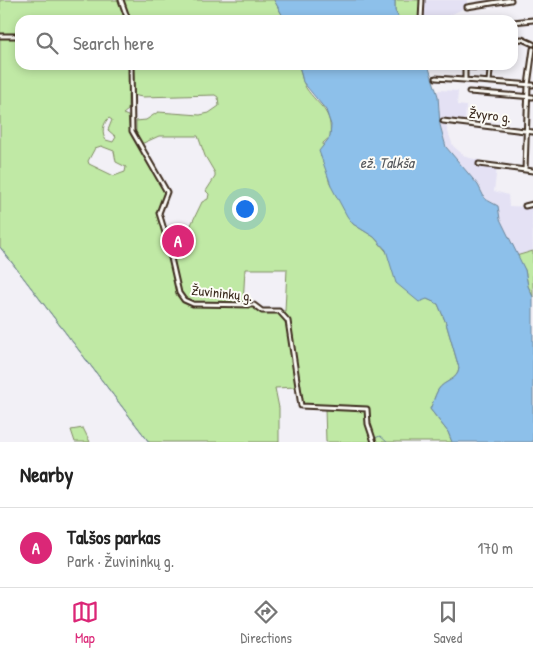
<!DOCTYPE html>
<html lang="en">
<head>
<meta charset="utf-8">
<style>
	body { margin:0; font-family:"Patrick Hand",sans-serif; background:#f2f2f2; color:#222 }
	.you { position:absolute; left:244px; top:208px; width:18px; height:18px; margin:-12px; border:4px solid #fff; border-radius:50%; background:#1a73e8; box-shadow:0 0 0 8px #1a73e833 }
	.badge { display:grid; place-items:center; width:32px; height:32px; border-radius:50%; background:#db2777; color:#fff; font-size:16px; font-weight:700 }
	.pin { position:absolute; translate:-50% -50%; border:2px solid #fff; box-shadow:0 1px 5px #0006 }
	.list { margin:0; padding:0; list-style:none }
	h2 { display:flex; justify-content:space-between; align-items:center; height:65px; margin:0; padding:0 20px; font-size:21px }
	h2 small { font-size:16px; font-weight:400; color:#767676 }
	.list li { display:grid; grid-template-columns:32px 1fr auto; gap:15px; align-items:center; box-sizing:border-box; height:80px; padding:0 20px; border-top:1px solid #e0e0e0 }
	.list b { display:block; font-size:19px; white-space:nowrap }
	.list p { margin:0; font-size:16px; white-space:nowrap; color:#767676 }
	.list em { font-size:16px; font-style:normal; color:#767676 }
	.icon { flex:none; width:28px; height:28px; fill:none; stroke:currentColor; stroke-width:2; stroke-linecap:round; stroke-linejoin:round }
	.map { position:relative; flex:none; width:533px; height:442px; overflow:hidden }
	.search { position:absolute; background:#fff; box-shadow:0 2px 8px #0003; left:15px; right:15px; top:15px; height:55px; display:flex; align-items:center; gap:12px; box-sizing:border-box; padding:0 18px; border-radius:15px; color:#767676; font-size:19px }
	.sheet { height:145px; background:#fff }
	nav { display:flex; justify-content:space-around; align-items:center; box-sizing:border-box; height:70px; border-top:1px solid #e0e0e0; background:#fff; font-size:14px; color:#767676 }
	nav a { display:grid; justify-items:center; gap:2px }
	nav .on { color:#db2777 }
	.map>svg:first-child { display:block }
	.built { fill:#e4e1f4 }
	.green { fill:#c0e9a5; stroke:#7e8a62; fill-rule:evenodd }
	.water { fill:#8dc0ea; stroke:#6c8498 }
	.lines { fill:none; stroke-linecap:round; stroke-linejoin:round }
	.stream { stroke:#6c8498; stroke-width:1 }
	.street-casing { stroke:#3b2a1e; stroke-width:7 }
	.street { stroke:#fdfcf7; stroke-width:3 }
	.labels { text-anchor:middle; stroke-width:4; stroke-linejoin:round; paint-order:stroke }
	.street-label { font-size:14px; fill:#3b2a1e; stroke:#fdfcf7 }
	.water-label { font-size:15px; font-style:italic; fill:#54575b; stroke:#fdfcf7 }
</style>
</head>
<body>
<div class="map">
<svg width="533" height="442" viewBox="0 0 533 442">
	<rect width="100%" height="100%" fill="#f2f0f6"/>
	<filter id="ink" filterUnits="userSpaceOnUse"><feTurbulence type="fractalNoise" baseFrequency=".02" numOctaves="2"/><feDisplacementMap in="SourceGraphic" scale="10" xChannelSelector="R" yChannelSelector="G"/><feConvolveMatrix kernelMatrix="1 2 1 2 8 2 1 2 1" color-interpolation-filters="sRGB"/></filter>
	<g filter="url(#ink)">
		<path class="built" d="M422 0H467V7L450 15 449 20H421Z
			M439 90 458 91 457 105 466 106 465 122 445 123 453 146 466 157 479 160V166L497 168 494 191 508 195 509 206 532 207 533 251 516 256 493 203 485 199 478 185 446 147 440 125 437 92Z"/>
		<path class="green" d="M0 0H274L285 20H20V65H299C301 73 302 81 306 88 319 107 333 110 330 137L323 143 329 181 353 224 374 237 427 299 438 304 446 323 459 368C458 381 444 380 438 390 435 395 433 403 430 409L448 432 452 442H326L325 409 300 408 296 387 275 388 279 408V442H149L0 247ZM128 94 142 97 215 95 218 97 219 106 209 113 200 115 158 112 146 120 136 121V131H130L128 116 123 114 128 110ZM109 118 112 120 108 130 116 137 113 142 106 140C101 135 103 122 109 118ZM159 136H198L205 156 215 173V177L206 191 209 194 208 199 202 202 189 229 163 231 159 209 166 196V189L139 145ZM101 146 114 151 116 162 126 167 125 172 114 176 89 164 88 161 95 148ZM245 269H287L285 311H262L254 305H243Z
			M395 0H422L421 20H400L395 11Z
			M533 251V297L528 286 525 270 516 256Z
			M83 428 90 442H75L71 430Z"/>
		<path class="water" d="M274 0H395V11L400 20H285Z
			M299 65H428L438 96 440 125 446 147 478 185 485 199 498 206 500 219 525 270 528 286 533 297V442H452L448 432 430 409C433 403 435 395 438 390 444 380 458 381 459 368L446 323 438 304 427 299 419 302 396 283 386 250 374 237 353 224 347 216 332 188 319 151 330 137 331 125 326 110 303 82Z"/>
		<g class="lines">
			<path class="stream" d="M0 247 149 442
				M375 438 380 436 387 442
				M369 442 371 440"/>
			<defs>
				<path id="street" d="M121 0 128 20
					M467 7 511 0
					M421 20 422 0
					M513 22 533 20
					M0 36H20
					M513 40 522 39 533 44
					M131 65 132 131 167 192 159 213 166 236 179 293 184 300 193 304 254 305 262 311H279L288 321 301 406 367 409 368 424 374 442
					M436 78 533 85
					M465 79V67L487 68 490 71 489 81
					M469 92 533 97
					M443 121 533 132
					M479 164 533 171
					M525 170 528 85 533 49
					M525 206 533 204"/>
			</defs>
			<use href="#street" class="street-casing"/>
			<use href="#street" class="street"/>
		</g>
	</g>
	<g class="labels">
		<g class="street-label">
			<text transform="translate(490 115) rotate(7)" y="5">Žvyro g.</text>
			<text transform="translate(222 293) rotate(6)" y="5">Žuvininkų g.</text>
		</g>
		<g class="water-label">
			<text x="387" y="168">ež. Talkša</text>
		</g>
	</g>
</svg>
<div class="you"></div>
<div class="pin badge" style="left:178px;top:241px">A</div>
<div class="search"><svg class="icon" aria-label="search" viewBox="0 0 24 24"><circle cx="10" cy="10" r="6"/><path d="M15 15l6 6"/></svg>Search here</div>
</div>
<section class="sheet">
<h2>Nearby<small></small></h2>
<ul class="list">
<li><span class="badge">A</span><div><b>Talšos parkas</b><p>Park · Žuvininkų g.</p></div><em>170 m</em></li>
</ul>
</section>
<nav>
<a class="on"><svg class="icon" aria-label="map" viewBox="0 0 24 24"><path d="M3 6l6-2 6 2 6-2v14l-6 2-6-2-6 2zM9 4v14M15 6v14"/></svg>Map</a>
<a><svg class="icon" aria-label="directions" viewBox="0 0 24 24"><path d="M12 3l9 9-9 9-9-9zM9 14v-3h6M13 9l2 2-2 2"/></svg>Directions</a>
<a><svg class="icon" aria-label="saved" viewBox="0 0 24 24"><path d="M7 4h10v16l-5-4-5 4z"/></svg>Saved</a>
</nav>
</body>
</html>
